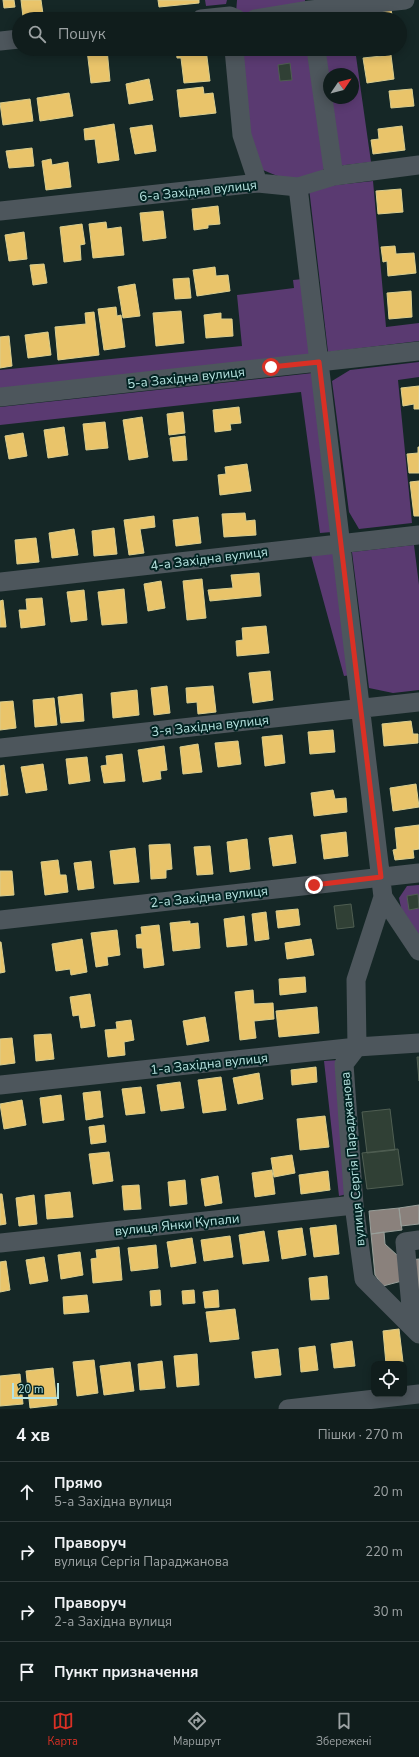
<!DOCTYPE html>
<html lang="uk">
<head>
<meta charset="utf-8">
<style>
	body { margin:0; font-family:"Nunito Sans",sans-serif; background:#192625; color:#f1f3f6 }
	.controls { position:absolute; right:12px; bottom:12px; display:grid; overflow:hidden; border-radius:8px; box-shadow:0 2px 10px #0003 }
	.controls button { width:36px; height:36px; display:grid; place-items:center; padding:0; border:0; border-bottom:1px solid #303b3b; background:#101d1c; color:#f1f3f6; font:20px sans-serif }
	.compass { position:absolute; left:323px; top:68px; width:36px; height:36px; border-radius:50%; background:#101d1c; box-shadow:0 2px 10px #0003; rotate:55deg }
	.scale { position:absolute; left:12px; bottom:10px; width:47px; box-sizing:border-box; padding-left:4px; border:2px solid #b7e4e1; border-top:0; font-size:11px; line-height:14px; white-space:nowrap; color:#b7e4e1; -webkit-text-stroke:3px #032423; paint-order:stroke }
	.stop { position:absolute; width:12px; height:12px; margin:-9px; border:3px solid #d93025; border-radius:50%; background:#fff }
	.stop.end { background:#d93025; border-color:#fff; box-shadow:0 1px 4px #0008 }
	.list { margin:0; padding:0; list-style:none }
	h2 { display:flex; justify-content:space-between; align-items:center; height:52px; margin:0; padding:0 16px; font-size:17px }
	h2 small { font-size:13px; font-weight:400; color:#9ca2a3 }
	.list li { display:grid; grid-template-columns:26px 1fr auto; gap:12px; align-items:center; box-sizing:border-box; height:60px; padding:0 16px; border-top:1px solid #303b3b }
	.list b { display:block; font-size:15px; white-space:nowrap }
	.list p { margin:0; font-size:13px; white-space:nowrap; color:#9ca2a3 }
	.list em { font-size:13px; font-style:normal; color:#9ca2a3 }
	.icon { flex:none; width:22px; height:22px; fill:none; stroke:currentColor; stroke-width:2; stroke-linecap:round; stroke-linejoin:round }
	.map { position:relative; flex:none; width:419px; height:1409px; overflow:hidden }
	.search { position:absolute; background:#101d1c; box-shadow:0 2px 10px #0003; left:12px; right:12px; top:12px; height:44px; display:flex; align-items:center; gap:10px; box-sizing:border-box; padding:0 14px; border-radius:22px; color:#9ca2a3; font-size:15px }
	.sheet { height:292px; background:#101d1c }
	nav { display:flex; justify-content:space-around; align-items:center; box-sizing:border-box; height:56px; border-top:1px solid #303b3b; background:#101d1c; font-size:11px; color:#9ca2a3 }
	nav a { display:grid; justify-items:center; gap:2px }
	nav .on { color:#d93025 }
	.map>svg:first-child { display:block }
	.green { fill:#5a3a71; fill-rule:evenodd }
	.homes { fill:#e9c46a; stroke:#dace8e }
	.industry { fill:#8a817c; stroke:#989f9a }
	.building { fill:#304035; stroke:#4f5e52 }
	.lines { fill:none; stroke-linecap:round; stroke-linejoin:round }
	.minor { stroke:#4d565c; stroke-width:19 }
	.route { stroke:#d93025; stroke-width:5 }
	.labels { text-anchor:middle; stroke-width:4; stroke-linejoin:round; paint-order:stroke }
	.street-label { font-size:13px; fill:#b7e4e1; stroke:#032423 }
</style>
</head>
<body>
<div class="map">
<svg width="419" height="1409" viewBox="0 0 419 1409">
	<rect width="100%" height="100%" fill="#152726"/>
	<path class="green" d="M205 0H227L226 4 206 6Z
		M237 0H305L306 6 245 16 236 13Z
		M241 49H311L326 167C307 187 281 179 259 168L248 136Z
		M322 49H355L371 162 337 166ZM329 74H353V98H329Z
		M373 181 386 327 419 323V341L328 352 309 188Z
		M303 279 312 355 0 390V370L242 346 237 295 294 288 293 280Z
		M419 362V377L398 380 412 523 359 529 349 512 332 381 350 370Z
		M313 373 332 532 320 533 301 392 0 425V407Z
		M414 545 419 585V690L393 693 369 688 352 552Z
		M334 551 351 675 344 676 311 555Z
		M419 885V946L405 926 399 898 407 886Z
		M340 1060 351 1193 339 1196 324 1061Z"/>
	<path class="homes" d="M3 0H14L15 7 4 8Z
		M21 0H41L43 14 23 17Z
		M158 0H199V3L159 7Z
		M391 10 393 19H354V16Z
		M107 49 110 81 91 83 87 50Z
		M176 49H206L210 81 184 83 181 58H177Z
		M357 49H386L358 54Z
		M391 55 394 79 367 83 363 58Z
		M149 79 153 100 129 104 126 84Z
		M203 87 204 94 213 93 216 113 180 117 177 90Z
		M412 89 414 106 391 108 389 91Z
		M69 93 73 116 40 121 37 98Z
		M30 99 33 121 3 125 0 103Z
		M114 124 119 160 98 163 95 139 85 140 84 129Z
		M152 125 156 151 135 154 130 128Z
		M402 126 405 150 373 154 371 140 379 139 378 129Z
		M32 148 34 166 9 168 6 151Z
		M51 159 52 165 68 162 71 187 46 190 42 161Z
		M401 189 403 212 378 214 376 191Z
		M218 206 220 224 208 225V228L194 230 192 209Z
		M163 211 166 238 143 241 140 213Z
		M106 222 107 229 121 227 124 255 93 258 89 224Z
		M82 224 85 244 80 245 81 260 64 262 60 227Z
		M24 232 27 259 9 261 5 235Z
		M395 246 396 254 414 253 416 273 388 276 387 261 383 262 381 247Z
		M44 264 47 283 33 285 30 265Z
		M215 267 216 276 228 275 230 291 197 296 193 270Z
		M189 278 191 298 175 299 173 279Z
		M135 284 140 316 123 318 118 287Z
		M411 291 412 317 389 319 387 293Z
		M116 307 117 316 121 315 125 347 104 350 98 309Z
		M181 311 184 343 156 346 153 313Z
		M94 312 99 355 58 360 55 327 86 324 85 313Z
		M221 313V319H232L233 336 206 338 204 315Z
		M48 332 51 355 28 358 25 335Z
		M9 336 12 366 0 368V337Z
		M419 386V409H414V404L403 406 401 388Z
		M239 407 241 423 230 424 231 430 215 432 213 410Z
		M183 412 185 433 169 435 167 414Z
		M142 417 148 457 129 460 123 420Z
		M105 422 108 448 86 450 83 424Z
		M64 427 68 455 48 458 44 430Z
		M23 433 27 456 9 459 5 436Z
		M185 436 187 460 173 461 170 438Z
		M418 447H419V473H409L407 454 418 453Z
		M247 464 251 491 220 495 218 475 226 474 225 467Z
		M419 481V516H414L410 482Z
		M245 513 246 521 255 520 256 535 224 537 222 514Z
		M154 516 155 527 140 529 144 553 129 555 124 520Z
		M198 517 201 543 176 546 173 520Z
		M114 528 117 554 94 556 92 531Z
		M74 529 78 555 52 558 49 533Z
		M36 538 39 562 17 564 15 540Z
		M259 573 261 596 210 601 208 590 233 588 231 575Z
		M202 579 206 618 187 620 183 581Z
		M161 581 165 608 148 611 144 584Z
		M124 589 127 623 102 625 98 592Z
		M84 590 87 620 71 622 67 592Z
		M42 598 45 625 21 628 19 610H27L26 599Z
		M3 600 6 627H0V601Z
		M266 626 269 653 237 656 236 641 243 640 242 628Z
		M270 671 273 700 253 703 249 673Z
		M167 686 170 713 154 715 151 688Z
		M213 686 216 712 198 714 197 702 187 703 186 688Z
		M137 690 139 715 113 718 111 693Z
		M82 694 84 721 61 723 58 697Z
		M54 698 57 725 35 727 33 700Z
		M13 701 16 728 0 730V702Z
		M411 721 413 734H418V743L384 746 382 724Z
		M333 730 335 752 310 754 308 732Z
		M282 735 285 763 265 766 262 737Z
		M238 741 241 764 218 767 215 743Z
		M198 744 202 772 183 774 180 747Z
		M164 746 167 770 160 771 161 779 143 782 138 750Z
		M122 754 125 781 104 783 101 766 107 765 106 756Z
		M87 757 90 781 69 784 66 759Z
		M43 764 47 790 26 793 21 767Z
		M4 765 8 795 0 796V766Z
		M416 784 419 807 393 811 390 788Z
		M333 790 335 799 346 798 347 812 314 816 311 793Z
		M419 825V849L413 850 414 858 395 860 393 850 397 849 395 828Z
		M346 832 348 856 324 859 321 835Z
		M292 835 296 863 273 866 269 838Z
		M247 839 250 869 230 872 227 842Z
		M170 844 172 869 166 870V878L151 879 149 845Z
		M210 846 213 874 197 875 194 847Z
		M135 848 139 882 114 884 110 851Z
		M58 860 60 875H66L68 892 45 895 41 862Z
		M91 861 94 888 78 890 74 863Z
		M0 871H12L14 895 0 896Z
		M298 909 300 925 278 928 276 911Z
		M266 912 269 939 255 941 252 914Z
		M244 916 247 945 227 947 224 919Z
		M190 921V924L198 923 200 948 173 951 170 923Z
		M159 925 164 965 144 968 142 948H137L136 935 142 934 141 927Z
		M117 930 120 955 107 957 108 965 96 967 91 933Z
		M82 939 87 972 71 975 70 969 56 971 52 944Z
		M311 939 314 955 287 959 285 943Z
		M0 942H1L5 972 0 973Z
		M305 977 306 992 280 995 279 979Z
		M253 990 254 1004 273 1003 274 1019 254 1021 256 1038 240 1040 235 992Z
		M90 994 95 1026 81 1028 79 1015 73 1016 70 997Z
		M317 1007 319 1033 279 1037 276 1011Z
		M205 1017 209 1041 187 1045 183 1021Z
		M131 1020 134 1040 124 1042 125 1055 108 1057 105 1030 117 1029 116 1022Z
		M51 1034 54 1059 36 1061 34 1035Z
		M12 1038 15 1063 0 1065V1039Z
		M316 1067 317 1082 292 1085 291 1070Z
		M259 1073 263 1099 238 1104 233 1078Z
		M221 1077 226 1110 203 1113 198 1080Z
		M180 1082 184 1108 161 1111 157 1085Z
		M141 1087 145 1113 126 1115 122 1089Z
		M100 1091 103 1117 86 1120 83 1093Z
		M61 1095 64 1120 43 1123 40 1098Z
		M22 1100 26 1125 4 1129 0 1104Z
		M325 1116 329 1147 300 1150 297 1119Z
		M104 1125 106 1142 91 1144 89 1127Z
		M109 1152 113 1181 93 1184 89 1154Z
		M292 1155 295 1173 274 1177 271 1158Z
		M272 1170 275 1194 255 1197 252 1173Z
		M328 1171 330 1190 301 1194 299 1175Z
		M218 1176 222 1203 205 1206 201 1179Z
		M185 1180 187 1204 170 1206 168 1182Z
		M139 1185 141 1209 124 1210 122 1186Z
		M70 1192 73 1217 47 1219 45 1195Z
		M0 1194H2L6 1224 0 1225Z
		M34 1195 37 1224 19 1226 16 1198Z
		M336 1225 339 1254 314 1257 310 1228Z
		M302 1228 306 1255 282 1259 278 1231Z
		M264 1231 269 1261 243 1264 239 1235Z
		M230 1236 233 1257 204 1261 201 1240Z
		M192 1238 196 1263 171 1267 167 1242Z
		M156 1245 158 1268 131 1271 128 1248Z
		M119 1247 122 1280 93 1283 91 1259 97 1258 96 1250Z
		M80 1252 83 1275 61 1279 58 1255Z
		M44 1257 48 1281 30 1284 26 1260Z
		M6 1261 10 1290 0 1292V1262Z
		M327 1276 329 1299 311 1300 309 1278Z
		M160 1290 161 1305 151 1306 150 1291Z
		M194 1290 195 1303 183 1304 182 1291Z
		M218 1290 219 1307 205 1308 203 1292Z
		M87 1295 89 1312 64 1314 63 1297Z
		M235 1309 239 1339 210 1342 206 1312Z
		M399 1329 403 1362 386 1364 383 1331Z
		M352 1341 355 1366 334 1368 331 1344Z
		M315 1346 318 1370 301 1372 299 1348Z
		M278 1349 281 1375 255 1378 252 1352Z
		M197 1354 199 1385 177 1387 174 1356Z
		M94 1360 98 1393 77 1396 73 1362Z
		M162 1361 165 1388 140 1390 138 1364Z
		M130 1362 134 1391 104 1395 100 1366Z
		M53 1368 57 1405 30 1408 26 1371Z
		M20 1374 23 1404 0 1406V1376Z"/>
	<path class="industry" d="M419 1205V1224L401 1226 399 1208Z
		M399 1208 402 1230 371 1234 369 1211Z
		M384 1232 385 1244 398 1256 402 1281 383 1286 375 1275 371 1234Z
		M419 1259V1302L410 1260Z"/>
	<path class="building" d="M290 63 292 80 280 81 278 65Z
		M418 894 419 908 409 910 407 896Z
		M351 904 354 927 337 929 334 906Z
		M417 1057H419V1081Z
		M390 1109 395 1150 367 1153 362 1112Z
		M398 1149 403 1185 367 1189 362 1153Z"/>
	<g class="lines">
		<path class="minor" d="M201 19 230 16 237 19
			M255 19 310 10 405 0
			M0 41 19 39
			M234 49 242 135 258 183
			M316 49 334 176
			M298 187 383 897 356 980 357 1047 344 1064 354 1205 364 1279 419 1334
			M0 211 258 183 298 187 334 176 419 165
			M0 397 419 351
			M0 582 419 535
			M0 748 419 702
			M383 897 419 951
			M0 920 419 873
			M0 1085 357 1047 419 1043
			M0 1243 354 1205
			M413 1328 405 1242 419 1240
			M288 1409 419 1394"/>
	</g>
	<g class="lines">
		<path class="route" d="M271 367 319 362 381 877 314 885"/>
	</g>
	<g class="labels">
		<g class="street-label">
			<text transform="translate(198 190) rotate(-6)" y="5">6-а Західна вулиця</text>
			<text transform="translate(186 377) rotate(-6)" y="5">5-а Західна вулиця</text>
			<text transform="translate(209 558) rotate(-7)" y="5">4-а Західна вулиця</text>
			<text transform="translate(210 725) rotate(-6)" y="5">3-я Західна вулиця</text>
			<text transform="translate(209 896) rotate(-6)" y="5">2-а Західна вулиця</text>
			<text transform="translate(209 1063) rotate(-6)" y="5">1-а Західна вулиця</text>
			<text transform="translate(352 1159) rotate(-95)" y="5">вулиця Сергія Параджанова</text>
			<text transform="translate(177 1224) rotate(-6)" y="5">вулиця Янки Купали</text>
		</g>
	</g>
</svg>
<div class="controls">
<button><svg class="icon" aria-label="locate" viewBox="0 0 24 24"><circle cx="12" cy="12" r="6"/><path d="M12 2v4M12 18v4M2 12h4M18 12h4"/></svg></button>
</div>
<svg class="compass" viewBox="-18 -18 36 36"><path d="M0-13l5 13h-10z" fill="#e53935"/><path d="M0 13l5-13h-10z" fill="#9ca2a3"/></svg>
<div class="scale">20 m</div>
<div class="stop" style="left:271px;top:367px"></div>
<div class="stop end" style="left:314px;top:885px"></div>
<div class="search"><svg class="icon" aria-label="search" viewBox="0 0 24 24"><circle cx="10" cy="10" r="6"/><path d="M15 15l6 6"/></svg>Пошук</div>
</div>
<section class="sheet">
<h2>4 хв<small>Пішки · 270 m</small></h2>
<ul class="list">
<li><svg class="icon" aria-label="ahead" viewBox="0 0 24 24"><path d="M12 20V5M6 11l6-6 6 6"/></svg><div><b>Прямо</b><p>5-а Західна вулиця</p></div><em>20 m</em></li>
<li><svg class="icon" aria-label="right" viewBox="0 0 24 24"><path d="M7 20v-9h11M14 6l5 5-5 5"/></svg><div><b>Праворуч</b><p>вулиця Сергія Параджанова</p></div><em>220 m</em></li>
<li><svg class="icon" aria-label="right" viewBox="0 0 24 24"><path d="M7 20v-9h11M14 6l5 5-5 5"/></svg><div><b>Праворуч</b><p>2-а Західна вулиця</p></div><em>30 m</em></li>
<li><svg class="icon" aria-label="arrive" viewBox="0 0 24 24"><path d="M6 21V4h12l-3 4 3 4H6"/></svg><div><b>Пункт призначення</b></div></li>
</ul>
</section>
<nav>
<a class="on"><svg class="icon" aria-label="map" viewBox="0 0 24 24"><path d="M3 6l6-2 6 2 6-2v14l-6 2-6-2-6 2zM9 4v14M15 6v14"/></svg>Карта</a>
<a><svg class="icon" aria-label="directions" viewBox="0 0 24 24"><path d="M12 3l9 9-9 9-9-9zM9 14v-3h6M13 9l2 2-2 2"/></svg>Маршрут</a>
<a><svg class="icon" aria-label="saved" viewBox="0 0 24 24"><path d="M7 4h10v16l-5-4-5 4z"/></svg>Збережені</a>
</nav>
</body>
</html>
